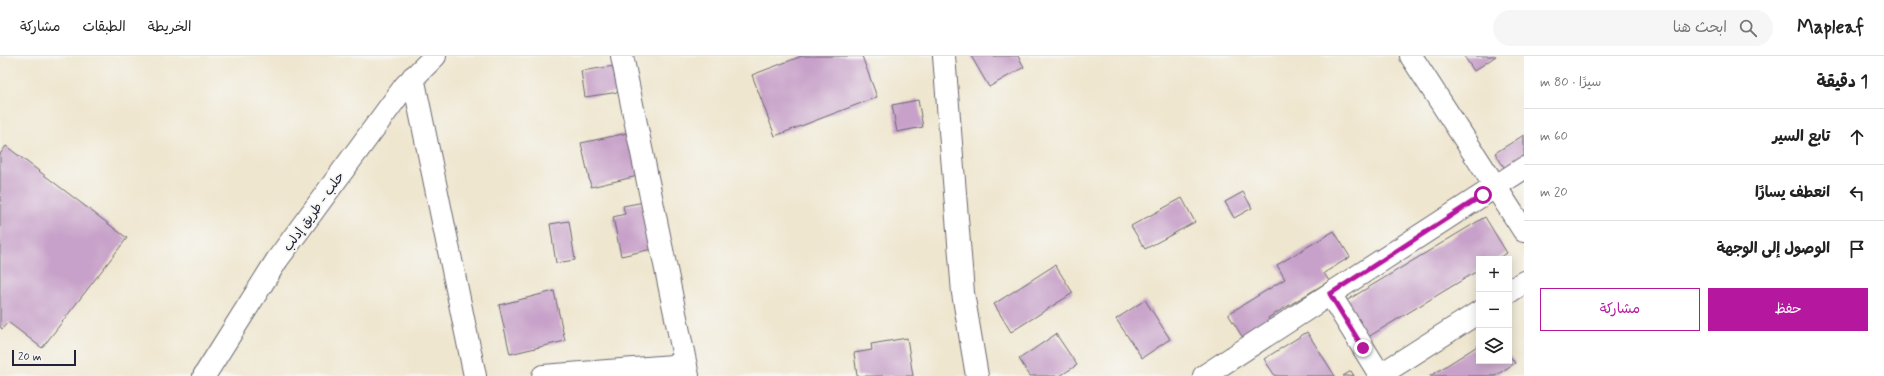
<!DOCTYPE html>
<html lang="ar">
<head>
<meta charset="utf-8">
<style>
	body { margin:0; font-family:Mynerve,"Playpen Sans Arabic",sans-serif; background:#f6f6f6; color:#222; direction:rtl }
	.controls { position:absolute; right:12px; bottom:12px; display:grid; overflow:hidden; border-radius:0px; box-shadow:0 2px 10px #0003 }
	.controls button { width:36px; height:36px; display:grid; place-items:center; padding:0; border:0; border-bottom:1px solid #e0e0e0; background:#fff; color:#222; font:20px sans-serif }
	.scale { position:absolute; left:12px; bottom:10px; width:64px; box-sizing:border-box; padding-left:4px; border:2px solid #22223b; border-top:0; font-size:11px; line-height:14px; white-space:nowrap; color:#22223b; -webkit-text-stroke:3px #f6f6f2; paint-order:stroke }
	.stop { position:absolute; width:12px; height:12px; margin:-9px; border:3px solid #b5179e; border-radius:50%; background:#fff }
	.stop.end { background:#b5179e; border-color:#fff; box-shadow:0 1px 4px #0008 }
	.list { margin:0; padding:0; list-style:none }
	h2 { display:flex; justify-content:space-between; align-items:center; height:52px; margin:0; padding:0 16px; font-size:17px }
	h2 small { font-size:13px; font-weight:400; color:#767676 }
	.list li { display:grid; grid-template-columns:26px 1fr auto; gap:12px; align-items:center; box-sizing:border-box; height:56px; padding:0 16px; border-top:1px solid #e0e0e0 }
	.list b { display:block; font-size:15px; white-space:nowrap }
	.list em { font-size:13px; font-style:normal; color:#767676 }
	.actions { display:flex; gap:8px; padding:12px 16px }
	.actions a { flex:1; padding:9px 0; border:1px solid #b5179e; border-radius:0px; text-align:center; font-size:14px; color:#b5179e }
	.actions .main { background:#b5179e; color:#fff }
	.icon { flex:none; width:22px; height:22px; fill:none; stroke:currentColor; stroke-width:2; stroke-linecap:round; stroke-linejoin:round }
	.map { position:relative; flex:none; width:1524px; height:320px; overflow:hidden; direction:ltr }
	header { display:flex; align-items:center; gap:24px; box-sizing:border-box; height:56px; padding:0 20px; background:#fff; border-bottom:1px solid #e0e0e0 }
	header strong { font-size:19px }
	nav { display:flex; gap:22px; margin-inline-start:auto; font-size:14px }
	.search { width:280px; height:36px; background:#f6f6f6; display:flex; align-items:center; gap:10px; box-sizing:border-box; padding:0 14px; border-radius:22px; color:#767676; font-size:15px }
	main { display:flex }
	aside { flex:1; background:#fff }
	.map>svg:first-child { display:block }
	.building { fill:#c7a1c9 }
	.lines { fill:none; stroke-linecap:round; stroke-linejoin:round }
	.minor-casing { stroke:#6a676f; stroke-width:24 }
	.highway-casing { stroke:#6a676f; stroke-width:24 }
	.minor { stroke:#fff; stroke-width:22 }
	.highway { stroke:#fff; stroke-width:22 }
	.route { stroke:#b5179e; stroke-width:5 }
	.labels { text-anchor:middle; stroke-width:4; stroke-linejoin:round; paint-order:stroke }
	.street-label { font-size:13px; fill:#22223b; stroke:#f6f6f2 }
</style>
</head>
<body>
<header>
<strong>Mapleaf</strong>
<div class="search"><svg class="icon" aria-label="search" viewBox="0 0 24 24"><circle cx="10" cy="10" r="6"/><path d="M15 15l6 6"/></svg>ابحث هنا</div>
<nav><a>الخريطة</a><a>الطبقات</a><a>مشاركة</a></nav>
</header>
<main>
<aside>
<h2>1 دقيقة<small>سيرًا · 80 m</small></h2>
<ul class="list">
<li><svg class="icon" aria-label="ahead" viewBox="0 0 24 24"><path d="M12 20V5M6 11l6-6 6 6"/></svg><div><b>تابع السير</b></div><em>60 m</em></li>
<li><svg class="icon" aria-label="left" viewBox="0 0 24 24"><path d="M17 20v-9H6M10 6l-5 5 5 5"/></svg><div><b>انعطف يسارًا</b></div><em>20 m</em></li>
<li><svg class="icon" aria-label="arrive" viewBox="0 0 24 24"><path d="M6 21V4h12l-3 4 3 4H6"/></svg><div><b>الوصول إلى الوجهة</b></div></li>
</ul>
<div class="actions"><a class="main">حفظ</a><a>مشاركة</a></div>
</aside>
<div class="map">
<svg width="1524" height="320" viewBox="0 0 1524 320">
	<rect width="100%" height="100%" fill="#f6f6f2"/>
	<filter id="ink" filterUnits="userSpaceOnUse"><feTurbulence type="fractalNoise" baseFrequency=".025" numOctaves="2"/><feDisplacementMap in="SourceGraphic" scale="8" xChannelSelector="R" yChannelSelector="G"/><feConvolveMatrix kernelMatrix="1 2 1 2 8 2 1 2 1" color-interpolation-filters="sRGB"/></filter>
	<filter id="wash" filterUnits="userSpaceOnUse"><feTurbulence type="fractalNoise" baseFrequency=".012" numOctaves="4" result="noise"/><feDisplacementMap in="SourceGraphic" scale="16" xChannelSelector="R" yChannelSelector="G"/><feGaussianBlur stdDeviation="0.9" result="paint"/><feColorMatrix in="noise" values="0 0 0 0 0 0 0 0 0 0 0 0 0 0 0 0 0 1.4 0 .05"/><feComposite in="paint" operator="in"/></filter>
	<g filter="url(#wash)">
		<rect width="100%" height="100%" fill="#efe6cf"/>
		<g id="blocks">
			<path class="building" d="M802 0H862L877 41 775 80 752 19Z
				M971 0H1018L1024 11 989 31Z
				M1464 0H1496L1474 15Z
				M615 10 619 36 585 41 581 15Z
				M918 44 923 71 897 76 892 49Z
				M632 76 642 119 591 131 581 87Z
				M1524 79V103L1506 114 1495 97Z
				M6 90 127 182 42 292 8 266 2 273 0 271V98Z
				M1243 136 1252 152 1234 162 1225 146Z
				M1182 142 1195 166 1145 193 1131 170Z
				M644 146 657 192 621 200 613 161 625 158 623 150Z
				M1485 161 1507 197 1497 203H1479V214L1368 281 1346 245Z
				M569 165 575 204 556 207 550 168Z
				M1334 175 1350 201 1324 217 1329 225 1268 262 1272 268 1245 285 1228 258 1285 223 1277 209Z
				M1055 209 1073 237 1011 276 994 248Z
				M554 235 565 285 510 298 499 249Z
				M1145 244 1170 283 1142 302 1116 263Z
				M1307 276 1335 320H1275L1264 303Z
				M1056 278 1077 309 1060 320H1030L1019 303Z
				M907 282 913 320H857L854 297 872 294 871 288Z
				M1479 289V305H1509V299L1515 307 1495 320H1430Z
				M1351 315 1354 320H1343Z"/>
		</g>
	</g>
	<g filter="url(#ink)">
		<use href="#blocks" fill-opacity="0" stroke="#6a676f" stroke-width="1"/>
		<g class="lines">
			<defs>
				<path id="minor" d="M622 0 688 320
					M944 0 963 237 977 320
					M1411 0 1524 175
					M413 21 475 320
					M1509 236 1524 226
					M1330 238 1524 112
					M543 320 686 309
					M1204 320 1330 238 1380 319 1479 256"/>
				<path id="highway" d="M204 320 277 204 405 30 435 0"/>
			</defs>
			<use href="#minor" class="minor-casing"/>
			<use href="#highway" class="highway-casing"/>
			<use href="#minor" class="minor"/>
			<use href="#highway" class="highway"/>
		</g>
	</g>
	<g class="lines" filter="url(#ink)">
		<path class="route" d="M1363 292 1330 238 1483 139"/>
	</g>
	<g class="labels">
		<g class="street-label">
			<text transform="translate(313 155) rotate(-54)" y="5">حلب - طريق إدلب</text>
		</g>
	</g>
</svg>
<div class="controls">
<button>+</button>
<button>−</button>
<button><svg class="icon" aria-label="layers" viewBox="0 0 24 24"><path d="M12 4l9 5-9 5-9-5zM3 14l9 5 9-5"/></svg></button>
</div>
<div class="scale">20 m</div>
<div class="stop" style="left:1483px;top:139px"></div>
<div class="stop end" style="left:1363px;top:292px"></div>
</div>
</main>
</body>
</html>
